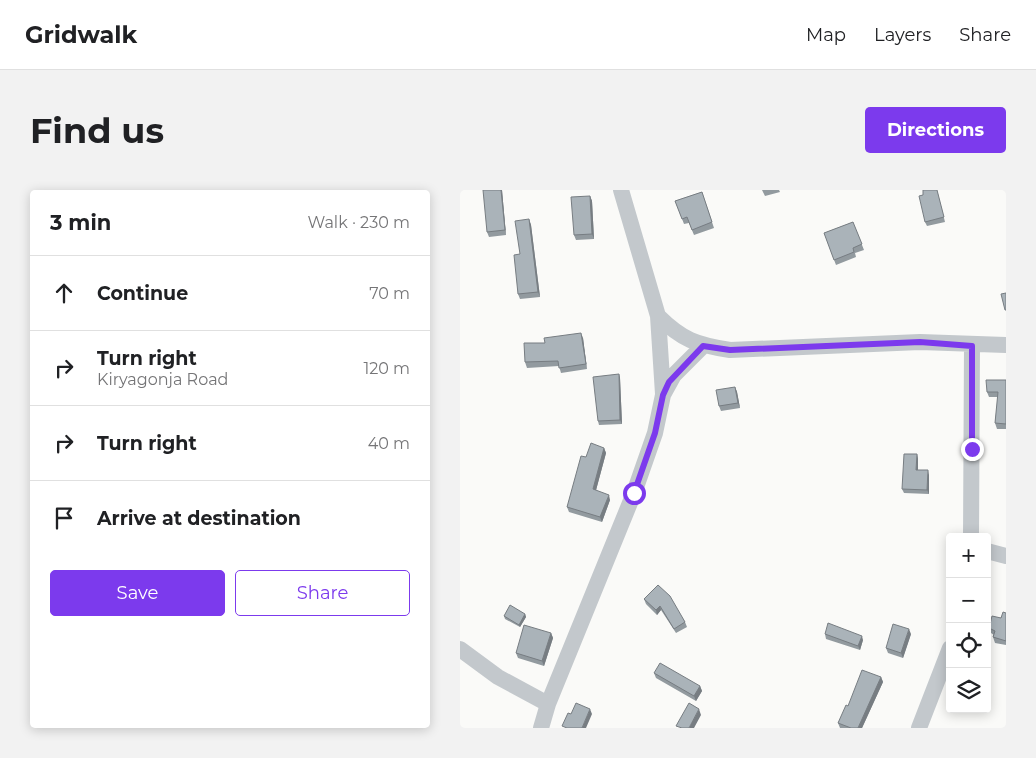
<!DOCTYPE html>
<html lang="en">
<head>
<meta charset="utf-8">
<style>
	body { margin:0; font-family:Montserrat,sans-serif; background:#f2f2f2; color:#202124 }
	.controls { position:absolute; right:15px; bottom:15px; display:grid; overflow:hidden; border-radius:5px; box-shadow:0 2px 12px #0003 }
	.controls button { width:45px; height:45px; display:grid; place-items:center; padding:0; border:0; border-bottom:1px solid #e0e0e0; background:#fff; color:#202124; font:25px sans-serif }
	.stop { position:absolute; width:15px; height:15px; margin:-11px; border:4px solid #7c3aed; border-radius:50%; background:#fff }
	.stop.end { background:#7c3aed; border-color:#fff; box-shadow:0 1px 5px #0008 }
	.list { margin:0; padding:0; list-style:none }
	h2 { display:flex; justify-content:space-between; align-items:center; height:65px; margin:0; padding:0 20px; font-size:21px }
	h2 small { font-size:16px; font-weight:400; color:#757577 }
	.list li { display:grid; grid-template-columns:32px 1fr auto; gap:15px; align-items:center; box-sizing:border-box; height:75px; padding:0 20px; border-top:1px solid #e0e0e0 }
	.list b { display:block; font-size:19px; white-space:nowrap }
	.list p { margin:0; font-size:16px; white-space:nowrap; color:#757577 }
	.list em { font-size:16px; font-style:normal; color:#757577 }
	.actions { display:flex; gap:10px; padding:15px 20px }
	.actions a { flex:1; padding:11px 0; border:1px solid #7c3aed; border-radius:5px; text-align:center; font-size:18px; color:#7c3aed }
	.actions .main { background:#7c3aed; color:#fff }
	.icon { flex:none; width:28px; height:28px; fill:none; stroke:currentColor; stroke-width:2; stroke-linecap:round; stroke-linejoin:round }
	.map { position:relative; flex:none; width:546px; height:538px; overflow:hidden; border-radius:5px }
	header { display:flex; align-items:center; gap:30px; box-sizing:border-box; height:70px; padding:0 25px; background:#fff; border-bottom:1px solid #e0e0e0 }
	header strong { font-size:24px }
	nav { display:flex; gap:28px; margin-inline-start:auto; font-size:18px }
	.intro { display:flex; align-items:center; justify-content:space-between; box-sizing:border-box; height:120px; padding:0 30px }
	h1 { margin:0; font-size:35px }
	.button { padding:12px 22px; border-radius:5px; background:#7c3aed; color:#fff; font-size:18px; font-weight:700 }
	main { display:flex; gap:30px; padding:0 30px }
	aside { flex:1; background:#fff; border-radius:5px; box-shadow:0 2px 12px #0003 }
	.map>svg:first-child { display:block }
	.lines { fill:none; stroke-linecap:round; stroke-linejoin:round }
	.minor { stroke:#c3c8cc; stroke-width:16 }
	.wall { fill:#929a9f }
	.shaded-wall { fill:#777d82 }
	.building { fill:#aab3b9; stroke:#777d82 }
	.route { stroke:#7c3aed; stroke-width:6 }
</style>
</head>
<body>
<header>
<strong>Gridwalk</strong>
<nav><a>Map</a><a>Layers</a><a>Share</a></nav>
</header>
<div class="intro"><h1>Find us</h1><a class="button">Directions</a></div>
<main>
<aside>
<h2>3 min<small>Walk · 230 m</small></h2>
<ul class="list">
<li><svg class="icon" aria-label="ahead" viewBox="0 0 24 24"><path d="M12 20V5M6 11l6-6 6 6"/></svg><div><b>Continue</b></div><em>70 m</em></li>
<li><svg class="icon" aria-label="right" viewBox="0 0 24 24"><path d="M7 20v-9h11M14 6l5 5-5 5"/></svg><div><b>Turn right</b><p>Kiryagonja Road</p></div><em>120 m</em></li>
<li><svg class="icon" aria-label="right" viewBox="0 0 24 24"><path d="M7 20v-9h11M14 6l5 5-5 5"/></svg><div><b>Turn right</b></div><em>40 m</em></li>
<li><svg class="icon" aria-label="arrive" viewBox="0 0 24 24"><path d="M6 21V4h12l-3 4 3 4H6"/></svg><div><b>Arrive at destination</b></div></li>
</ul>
<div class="actions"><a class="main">Save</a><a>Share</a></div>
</aside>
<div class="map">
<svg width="546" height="538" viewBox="0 0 546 538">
	<rect width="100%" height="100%" fill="#fafaf8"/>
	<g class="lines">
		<path class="minor" d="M161 0 198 126C222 150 237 155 270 160L460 152 546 155
			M198 126 203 204
			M511 347 512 156
			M527 361 546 366
			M0 459 38 487 88 514
			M81 538 88 514 174 303 195 243 203 205 214 185 243 156
			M459 538 490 458"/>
	</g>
	<path class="wall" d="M42 0 46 45 29 47 27 42Z
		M302 0H319L320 2 305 6Z
		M477 0 485 32 467 36 465 32 463 5Z
		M242 2 254 38 234 45 229 33 224 34 215 11Z
		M130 6 132 11 134 49 116 50 114 45Z
		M69 29 71 35 80 107 60 109 58 104 60 64Z
		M393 32 404 60 395 63 396 67 376 75 364 43Z
		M123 148 127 179 101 183 99 176 67 178 65 172 85 153Z
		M159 184 160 188 162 234 139 235 138 231Z
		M546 190V239H537L535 233 538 207H529L527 202Z
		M275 197 277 202 280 218 261 221 259 216Z
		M144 258 146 263 136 300 150 310 142 332 109 322 107 317 126 267Z
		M457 264 458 269V280L469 285V304L444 303 442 299Z
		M198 395 225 432 227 437 216 443 201 420 197 425 186 414 184 409Z
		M546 423V455L535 453 533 447 534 445 531 443 529 438Z
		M65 424 66 427 60 437 45 429 44 426Z
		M91 443 93 448 84 476 58 468 56 463Z
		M365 444 403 450 400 460 366 449Z
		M451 444 443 468 428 463 426 458Z
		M194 483 240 496 242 501 236 511 196 488Z
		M421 487 423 492 402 538H380L378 533 388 516Z"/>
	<path class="shaded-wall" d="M41 0H42L46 45 45 40Z
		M130 6 132 11 134 49 132 44Z
		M69 29 71 35 80 107 78 102Z
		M121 143 123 148 127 179 126 174Z
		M159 184 160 188 162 234 160 230Z
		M275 197 277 202 280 218 278 213Z
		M144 258 146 263 135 304 133 299Z
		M457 264 458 269V285L456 280Z
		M468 280 469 285V304L467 300Z
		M149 305 150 310 142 332 140 327Z
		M200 416 201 420 197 425 196 420Z
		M65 424 66 427 60 437 59 435Z
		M449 439 451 444 443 468 441 463Z
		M91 443 93 448 84 476 82 471Z
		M402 446 403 450 400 460 398 456Z
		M421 487 423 492 402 538H398Z
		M240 496 242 501 236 511 234 506Z
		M130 519 132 524 126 538H122Z
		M239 519 241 525 234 538H229Z"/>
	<path class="building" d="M23 0H41L45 40 27 42Z
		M463 0H477L484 27 465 32 459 6 463 5Z
		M242 2 252 32 232 40 227 27 222 29 215 11Z
		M130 6 132 44 114 45 111 7Z
		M69 29 78 102 58 104 54 65 60 64 55 31Z
		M393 32 402 54 393 58 394 62 374 70 364 43Z
		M546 103V120H545L541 104Z
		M121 143 126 174 99 178 98 171 65 172 64 153H85L84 148Z
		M159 184 160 230 138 231 133 187Z
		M526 190H546V234L535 233 538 202H527Z
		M275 197 278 213 259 216 256 200Z
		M131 253 144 258 133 299 149 305 140 327 107 317 121 266 126 267Z
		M444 264H457L456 280H468L467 300 442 299Z
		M198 395 210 406 225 432 214 439 200 416 196 420 184 409Z
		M50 415 65 424 59 435 44 426Z
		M543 422 546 423V451L533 447 535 441 529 438 532 426 541 428Z
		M368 433 402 446 398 456 365 444Z
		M433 434 449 439 441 463 426 458Z
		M64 435 91 443 82 471 56 463Z
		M200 473 240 496 234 506 194 483Z
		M402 480 421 487 398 538H391L378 533 386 515 388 516Z
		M116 513 130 519 122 538H107L102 536 108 523 111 524Z
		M229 513 239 519 229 538H222L216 536Z"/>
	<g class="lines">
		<path class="route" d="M174 303 195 243 203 205 209 192 243 156 270 160 460 152 512 156V259"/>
	</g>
</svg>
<div class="controls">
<button>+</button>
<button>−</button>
<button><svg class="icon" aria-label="locate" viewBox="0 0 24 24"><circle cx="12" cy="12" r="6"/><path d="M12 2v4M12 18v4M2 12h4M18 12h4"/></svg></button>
<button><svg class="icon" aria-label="layers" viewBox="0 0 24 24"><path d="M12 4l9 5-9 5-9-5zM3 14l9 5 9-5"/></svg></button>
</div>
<div class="stop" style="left:174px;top:303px"></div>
<div class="stop end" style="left:512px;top:259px"></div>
</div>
</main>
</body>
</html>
